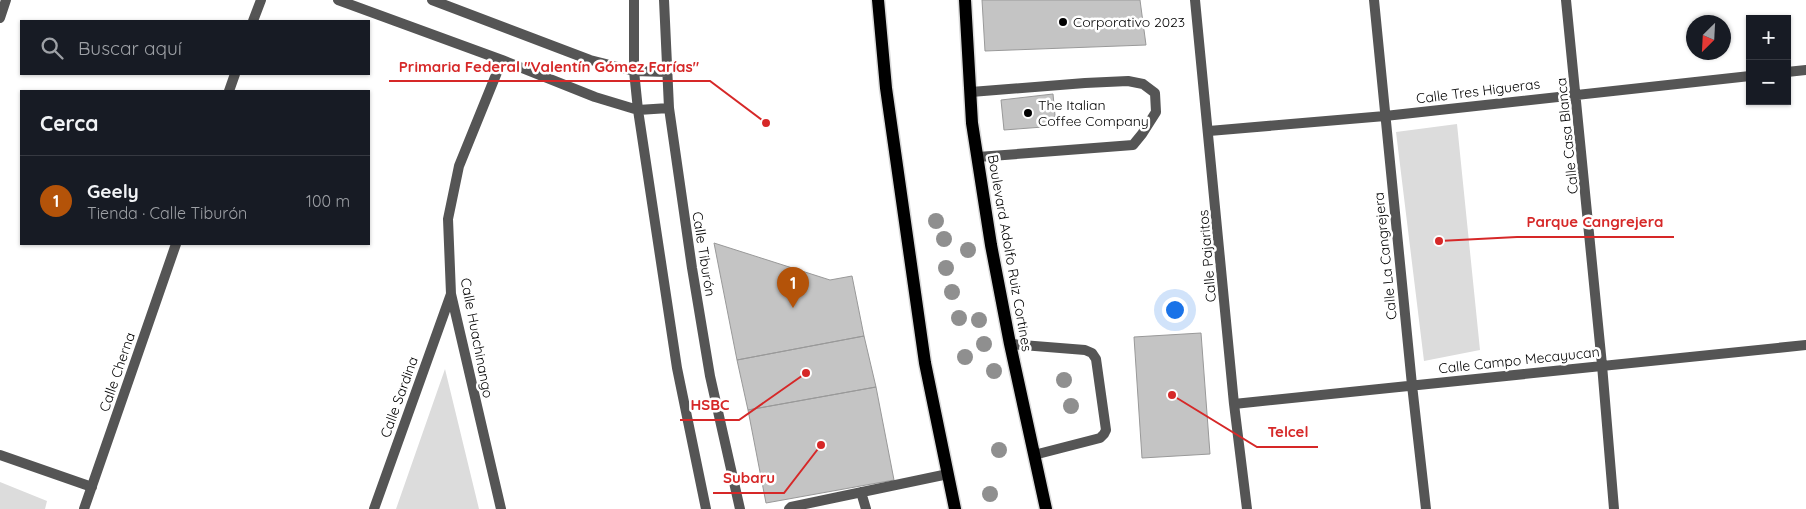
<!DOCTYPE html>
<html lang="es">
<head>
<meta charset="utf-8">
<style>
	body { margin:0; font-family:Quicksand,sans-serif; background:#20242c; color:#f1f3f6 }
	.controls { position:absolute; right:15px; top:15px; display:grid; overflow:hidden; border-radius:0px; box-shadow:0 1px 4px #0004 }
	.controls button { width:45px; height:45px; display:grid; place-items:center; padding:0; border:0; border-bottom:1px solid #363941; background:#171b24; color:#f1f3f6; font:25px sans-serif }
	.compass { position:absolute; left:1686px; top:15px; width:45px; height:45px; border-radius:50%; background:#171b24; box-shadow:0 1px 4px #0004; rotate:204deg }
	.you { position:absolute; left:1174px; top:309px; width:18px; height:18px; margin:-12px; border:4px solid #fff; border-radius:50%; background:#1a73e8; box-shadow:0 0 0 8px #1a73e833 }
	.badge { display:grid; place-items:center; width:32px; height:32px; border-radius:50%; background:#b45309; color:#fff; font-size:16px; font-weight:700 }
	.pin { position:absolute; translate:-50% -41px; filter:drop-shadow(0 1px 2px #0008) }
	.pin::after { content:''; position:absolute; top:26px; width:18px; height:15px; background:inherit; clip-path:polygon(0 0,100% 0,50% 100%) }
	.list { margin:0; padding:0; list-style:none }
	h2 { display:flex; justify-content:space-between; align-items:center; height:65px; margin:0; padding:0 20px; font-size:21px }
	h2 small { font-size:16px; font-weight:400; color:#9ea1a6 }
	.list li { display:grid; grid-template-columns:32px 1fr auto; gap:15px; align-items:center; box-sizing:border-box; height:90px; padding:0 20px; border-top:1px solid #363941 }
	.list b { display:block; font-size:19px; white-space:nowrap }
	.list p { margin:0; font-size:16px; white-space:nowrap; color:#9ea1a6 }
	.list em { font-size:16px; font-style:normal; color:#9ea1a6 }
	.icon { flex:none; width:28px; height:28px; fill:none; stroke:currentColor; stroke-width:2; stroke-linecap:round; stroke-linejoin:round }
	.map { position:relative; flex:none; width:1806px; height:509px; overflow:hidden }
	.search { position:absolute; background:#171b24; box-shadow:0 1px 4px #0004; left:20px; top:20px; width:350px; height:55px; display:flex; align-items:center; gap:12px; box-sizing:border-box; padding:0 18px; border-radius:0px; color:#9ea1a6; font-size:19px }
	.panel { position:absolute; background:#171b24; box-shadow:0 1px 4px #0004; left:20px; top:90px; width:350px; height:155px; border-radius:0px }
	.map>svg:first-child { display:block }
	.green { fill:#dcdcdc }
	.building { fill:#c4c4c4; stroke:#999 }
	.lines { fill:none; stroke-linecap:round; stroke-linejoin:round }
	.primary-casing { stroke:#dbdbdb; stroke-width:15 }
	.lane { stroke:#555; stroke-width:10 }
	.street { stroke:#555; stroke-width:10 }
	.primary { stroke:#000; stroke-width:12 }
	.tree { fill:#8f8f8f }
	.poi-dot { fill:#000; stroke:#fff; stroke-width:2 }
	.labels { text-anchor:middle; stroke-width:5; stroke-linejoin:round; paint-order:stroke }
	.poi-label { font-size:14px; fill:#000; stroke:#fff; text-anchor:start }
	.street-label { font-size:14px; fill:#000; stroke:#fff }
	.leader { fill:none; stroke:#d62828; stroke-width:2 }
	.callout-dot { fill:#d62828; stroke:#fff; stroke-width:2 }
	.callout-label { font-size:15px; text-anchor:middle; font-weight:bold; fill:#d62828; stroke:#fff; stroke-width:5; stroke-linejoin:round; paint-order:stroke }
</style>
</head>
<body>
<div class="map">
<svg width="1806" height="509" viewBox="0 0 1806 509">
	<rect width="100%" height="100%" fill="#fff"/>
	<path class="green" d="M1457 124 1480 350 1424 361 1396 132Z
		M445 369 479 509H396Z
		M0 482 47 501 45 509H0Z"/>
	<path class="building" d="M982 0H1140L1146 45 985 51Z
		M1053 94 1056 126 1004 130 1001 100Z
		M714 243 830 280 852 276 864 336 737 360Z
		M1201 333 1210 454 1142 458 1134 337Z
		M864 336 876 387 748 410 737 360Z
		M876 387 894 480 766 503 748 410Z"/>
	<g class="lines">
		<defs>
			<path id="primary" d="M878 0 886 88 925 363 955 509
				M965 0 972 123 991 245 1010 344 1046 509"/>
		</defs>
		<use href="#primary" class="primary-casing"/>
		<path class="lane" d="M971 92 1085 83 1128 81 1143 84 1155 93 1156 112 1142 134 1133 145 978 157
			M1010 344 1085 350 1092 353 1096 359 1106 430 1104 434 1100 438 1034 455
			M861 492 866 509
			M789 509 791 507 948 474"/>
		<path class="street" d="M338 0 502 60 595 97 638 110 669 108
			M432 0 590 60 634 71 667 72
			M634 0V71L638 110 677 368 706 509
			M664 0 669 108 692 268 710 376 740 509
			M1195 0 1234 404 1247 509
			M1374 0 1412 385 1426 509
			M1566 0 1602 365 1614 509
			M0 18 6 0
			M253 21 261 0
			M1787 72 1806 70
			M229 91 235 74
			M1209 131 1385 116 1750 76
			M1234 404 1806 345
			M0 455 92 487
			M84 509 176 244
			M374 509 451 294
			M501 509 451 294 448 219 459 166 502 60"/>
		<use href="#primary" class="primary"/>
	</g>
	<g class="tree">
		<circle cx="936" cy="221" r="8"/>
		<circle cx="944" cy="239" r="8"/>
		<circle cx="968" cy="250" r="8"/>
		<circle cx="946" cy="268" r="8"/>
		<circle cx="952" cy="292" r="8"/>
		<circle cx="959" cy="318" r="8"/>
		<circle cx="979" cy="320" r="8"/>
		<circle cx="984" cy="344" r="8"/>
		<circle cx="965" cy="357" r="8"/>
		<circle cx="994" cy="371" r="8"/>
		<circle cx="1064" cy="380" r="8"/>
		<circle cx="1071" cy="406" r="8"/>
		<circle cx="999" cy="450" r="8"/>
		<circle cx="990" cy="494" r="8"/>
	</g>
	<g class="poi-dot">
		<circle cx="1063" cy="22" r="5"/>
		<circle cx="1028" cy="113" r="5"/>
	</g>
	<g class="labels">
		<g class="poi-label">
			<text x="1073" y="27">Corporativo 2023</text>
			<text x="1038" y="110">The Italian<tspan x="1038" dy="16">Coffee Company</tspan></text>
		</g>
		<g class="street-label">
			<text transform="translate(1478 91) rotate(-7)" y="5">Calle Tres Higueras</text>
			<text transform="translate(1567 136) rotate(-96)" y="5">Calle Casa Blanca</text>
			<text transform="translate(1010 253) rotate(80)" y="5">Boulevard Adolfo Ruiz Cortines</text>
			<text transform="translate(704 254) rotate(81)" y="5">Calle Tiburón</text>
			<text transform="translate(1207 256) rotate(-95)" y="5">Calle Pajaritos</text>
			<text transform="translate(1385 256) rotate(-96)" y="5">Calle La Cangrejera</text>
			<text transform="translate(477 338) rotate(79)" y="5">Calle Huachinango</text>
			<text transform="translate(1519 360) rotate(-6)" y="5">Calle Campo Mecayucan</text>
			<text transform="translate(117 372) rotate(-71)" y="5">Calle Cherna</text>
			<text transform="translate(399 397) rotate(-70)" y="5">Calle Sardina</text>
		</g>
	</g>
	<path class="leader" d="M766 123L710 81H389M1439 241L1517 237H1674M806 373L739 420H680M1172 395L1257 447H1318M821 445L784 493H713"/>
	<g class="callout-dot">
		<circle cx="766" cy="123" r="5"/>
		<circle cx="1439" cy="241" r="5"/>
		<circle cx="806" cy="373" r="5"/>
		<circle cx="1172" cy="395" r="5"/>
		<circle cx="821" cy="445" r="5"/>
	</g>
	<g class="callout-label">
		<text x="549" y="72">Primaria Federal "Valentín Gómez Farías"</text>
		<text x="1595" y="227">Parque Cangrejera</text>
		<text x="710" y="410">HSBC</text>
		<text x="1288" y="437">Telcel</text>
		<text x="749" y="483">Subaru</text>
	</g>
</svg>
<div class="controls">
<button>+</button>
<button>−</button>
</div>
<svg class="compass" viewBox="-18 -18 36 36"><path d="M0-13l5 13h-10z" fill="#e53935"/><path d="M0 13l5-13h-10z" fill="#9ea1a6"/></svg>
<div class="you"></div>
<div class="pin badge" style="left:793px;top:308px">1</div>
<div class="search"><svg class="icon" aria-label="search" viewBox="0 0 24 24"><circle cx="10" cy="10" r="6"/><path d="M15 15l6 6"/></svg>Buscar aquí</div>
<section class="panel">
<h2>Cerca<small></small></h2>
<ul class="list">
<li><span class="badge">1</span><div><b>Geely</b><p>Tienda · Calle Tiburón</p></div><em>100 m</em></li>
</ul>
</section>
</div>
</body>
</html>
